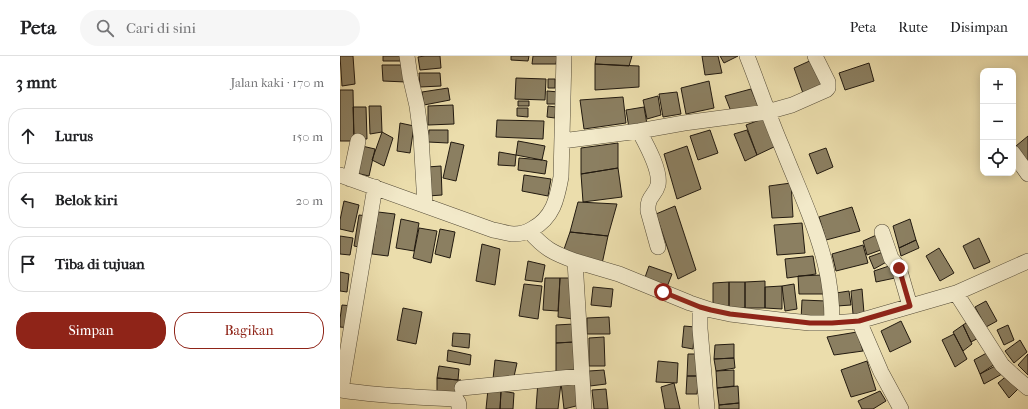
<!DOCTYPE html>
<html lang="id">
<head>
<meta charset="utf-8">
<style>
	body { margin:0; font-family:"IM FELL French Canon",serif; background:#f6f6f6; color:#202124 }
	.controls { position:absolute; right:12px; top:12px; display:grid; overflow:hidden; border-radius:8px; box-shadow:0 2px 10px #0003 }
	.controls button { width:36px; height:36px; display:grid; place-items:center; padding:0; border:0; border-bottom:1px solid #e0e0e0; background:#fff; color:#202124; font:20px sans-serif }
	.stop { position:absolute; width:12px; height:12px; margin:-9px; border:3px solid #8f2418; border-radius:50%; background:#fff }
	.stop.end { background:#8f2418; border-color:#fff; box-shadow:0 1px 4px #0008 }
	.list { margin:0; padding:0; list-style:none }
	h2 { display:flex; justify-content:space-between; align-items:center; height:52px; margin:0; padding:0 16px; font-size:17px }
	h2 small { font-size:13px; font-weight:400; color:#757577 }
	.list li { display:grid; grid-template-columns:26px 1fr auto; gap:12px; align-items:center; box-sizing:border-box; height:56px; margin:0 8px 8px; padding:0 8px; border:1px solid #e0e0e0; border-radius:16px }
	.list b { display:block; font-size:15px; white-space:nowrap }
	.list em { font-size:13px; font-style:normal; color:#757577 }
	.actions { display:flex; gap:8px; padding:12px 16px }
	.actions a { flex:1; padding:9px 0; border:1px solid #8f2418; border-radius:16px; text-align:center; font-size:14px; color:#8f2418 }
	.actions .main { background:#8f2418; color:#fff }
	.icon { flex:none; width:22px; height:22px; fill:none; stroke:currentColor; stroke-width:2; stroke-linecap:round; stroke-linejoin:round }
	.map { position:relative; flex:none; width:688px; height:353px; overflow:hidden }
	header { display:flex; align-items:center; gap:24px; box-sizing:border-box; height:56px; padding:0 20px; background:#fff; border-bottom:1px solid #e0e0e0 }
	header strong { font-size:19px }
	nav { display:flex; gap:22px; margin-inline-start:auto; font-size:14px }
	.search { width:280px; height:36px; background:#f6f6f6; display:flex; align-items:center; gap:10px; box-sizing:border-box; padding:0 14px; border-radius:22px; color:#757577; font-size:15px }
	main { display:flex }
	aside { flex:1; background:#fff }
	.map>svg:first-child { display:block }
	.building { fill:#8b7f61; stroke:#221a10 }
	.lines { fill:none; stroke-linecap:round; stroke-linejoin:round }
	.minor-casing { stroke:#544b37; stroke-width:16 }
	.minor { stroke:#f2e9c9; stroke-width:15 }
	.route { stroke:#8f2418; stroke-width:5 }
</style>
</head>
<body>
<header>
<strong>Peta</strong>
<div class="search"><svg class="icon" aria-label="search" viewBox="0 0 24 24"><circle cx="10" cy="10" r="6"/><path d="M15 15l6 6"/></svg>Cari di sini</div>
<nav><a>Peta</a><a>Rute</a><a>Disimpan</a></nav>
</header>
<main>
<aside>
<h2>3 mnt<small>Jalan kaki · 170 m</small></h2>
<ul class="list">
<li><svg class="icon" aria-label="ahead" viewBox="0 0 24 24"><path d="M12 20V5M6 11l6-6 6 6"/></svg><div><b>Lurus</b></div><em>150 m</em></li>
<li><svg class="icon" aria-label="left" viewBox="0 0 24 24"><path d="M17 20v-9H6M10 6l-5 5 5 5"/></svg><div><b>Belok kiri</b></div><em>20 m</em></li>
<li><svg class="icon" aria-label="arrive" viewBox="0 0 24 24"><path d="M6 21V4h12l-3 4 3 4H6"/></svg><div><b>Tiba di tujuan</b></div></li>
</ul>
<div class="actions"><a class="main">Simpan</a><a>Bagikan</a></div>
</aside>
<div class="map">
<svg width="688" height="353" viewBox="0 0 688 353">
	<rect width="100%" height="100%" fill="#ebddac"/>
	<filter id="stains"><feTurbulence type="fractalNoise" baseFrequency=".005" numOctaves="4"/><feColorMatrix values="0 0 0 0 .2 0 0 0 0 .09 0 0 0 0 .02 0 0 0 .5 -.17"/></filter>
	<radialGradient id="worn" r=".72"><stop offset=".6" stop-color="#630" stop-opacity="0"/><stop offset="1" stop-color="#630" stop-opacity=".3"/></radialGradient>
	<path class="building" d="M0 0H13L15 28 2 30Z
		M43 0H63V5H43Z
		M85 0H100L101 12 80 14 78 1Z
		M171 0H189L188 5 171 4Z
		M193 0H217L216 8H192Z
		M256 0H292L289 10 255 8Z
		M362 0H378L382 17 365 19Z
		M380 0H398L384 7Z
		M474 3 485 31 464 40 454 12Z
		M529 7 534 25 505 34 499 17Z
		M255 8 299 10V31L255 34Z
		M42 9H65L66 26 43 25Z
		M79 17H100L101 30 80 31Z
		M176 22 206 23 205 44 175 43Z
		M208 23H215V32H208Z
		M369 25 374 52 346 58 341 32Z
		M108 32 110 44 84 49 82 36Z
		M411 33 418 50 392 58 385 40Z
		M0 34H13L14 85H0Z
		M207 35 219 36V48H207Z
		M337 36 341 58 323 61 319 38Z
		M318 40 321 59 307 63 303 44Z
		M283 41 286 67 244 73 240 44Z
		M178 45H189V50H178Z
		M113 49 114 68 88 69V50Z
		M29 50H41L42 76 30 78Z
		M208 50 216 51 215 62 207 61Z
		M13 51H26L27 83H14Z
		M304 51 307 68 289 72 286 54Z
		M177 52H188V61L177 60Z
		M425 62 436 90 417 99 406 69Z
		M157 64 204 65 203 83 156 81Z
		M60 67 74 70 70 97 57 95Z
		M89 74H108V87L88 86Z
		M370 74 378 97 358 104 350 80Z
		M407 74 417 99 405 105 394 78Z
		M42 76 53 82 44 110 32 104Z
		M688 80V109L676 90Z
		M178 85 205 90 202 104 176 99Z
		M111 86 124 89 116 125 103 122Z
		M278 87V112L241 118V92Z
		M22 90 35 93 29 120 16 117Z
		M347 90 361 133 337 143 324 98Z
		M486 92 493 111 477 118 469 98Z
		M159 96 176 99 175 110 158 109Z
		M179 102 202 104 207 105 205 118 178 114Z
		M101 110 102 139 88 140 87 111Z
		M278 112 282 141 243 146 241 118Z
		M184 119 211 123 208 140 182 135Z
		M451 127 453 161 432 162 429 130Z
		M4 145 19 149 13 176 0 173V164Z
		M238 146 277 148 268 180 230 176Z
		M335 150 356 214 338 223 316 158Z
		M512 151 520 175 486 184 479 161Z
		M38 156 55 158 48 200 32 198Z
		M19 159 28 160 24 192 14 190Z
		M61 163 79 167 74 195 56 192Z
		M570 163 576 184 559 192 553 170Z
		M462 167 465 197 437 199 434 169Z
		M79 172 97 175 91 207 73 202Z
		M100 173 115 176 110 202 95 198Z
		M230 176 268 180 262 208 222 199Z
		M541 177 546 192 527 199 523 185Z
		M0 180 13 182 10 199 0 198Z
		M639 182 650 206 634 213 623 190Z
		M576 184 579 192 561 200 559 192Z
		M142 188 160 193 155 229 136 225Z
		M523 189 528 207 496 215 492 198Z
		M599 192 614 217 600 225 586 200Z
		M546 195 550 204 534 213 529 201Z
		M473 200 476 218 447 222 445 203Z
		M188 205 205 209 202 226 185 224Z
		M552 209 555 222 536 226 534 215Z
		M309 210 332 218 325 236 303 227Z
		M0 216 9 218 7 236 0 235Z
		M482 219 484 238H459L458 220Z
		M205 222H220L218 255 203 254Z
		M220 222H235L233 263 218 261Z
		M425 225V252H405V226Z
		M389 226V252L373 253V227Z
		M389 226H405V252H389Z
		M184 228 202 230 198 263 179 260Z
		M454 228 457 253 445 255 442 230Z
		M442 230V253L425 252V231Z
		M253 231 273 233 271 251 251 249Z
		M522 233 524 257 513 258 511 235Z
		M509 235 511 249 497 250 496 237Z
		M462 244 486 245 484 264H461Z
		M646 245 657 265 646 271 635 251Z
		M2 249 13 250 10 272 0 271V263Z
		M63 252 82 256 76 288 57 284Z
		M269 261 270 278H247V262Z
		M632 263 642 280 631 286 623 269Z
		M561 265 571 286 550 296 541 275Z
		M234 268V286L216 287V269Z
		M623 269 632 288 623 295 613 276Z
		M668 269 674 284 664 289 657 274Z
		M344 270 355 271 353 293 342 291Z
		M517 276 523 295 494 299 487 281Z
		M113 277 130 278 129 292 112 290Z
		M614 278 627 303 615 311 602 284Z
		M264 281 265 310H249V282Z
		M680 284 687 296 674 307 665 295Z
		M234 286 235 320H216V287Z
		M394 288V302L374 303 375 289Z
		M108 294 131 299 130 309 107 305Z
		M652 294 658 306 640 318 634 304Z
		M348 298H359V320H347Z
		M688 298V319L678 309Z
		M394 302 395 312 376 315 374 303Z
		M155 304 177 307 173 325 153 323Z
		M318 305 338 307 337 327 316 326Z
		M527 305 536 334 511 341 501 314Z
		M657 309 662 318 644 328 640 318Z
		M99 310 119 313 118 324 97 322Z
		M264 314 266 328 250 330 249 315Z
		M394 314V330L377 332 376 315Z
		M669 318 679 332 669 342 658 327Z
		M347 320H359L357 338H346Z
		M97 322 118 324H121L120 338 97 336Z
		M236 323 240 349 224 353 221 327Z
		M198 325 221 327 218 353H196Z
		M334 327 340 353H325L321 331Z
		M398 330 399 347 379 349 377 332Z
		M148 333 161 335 160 353H146Z
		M266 333 268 353H254L252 334Z
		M161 335 174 337 173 353H160Z
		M540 335 546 345 533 353H522L518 345Z
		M399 347V353H379V349Z"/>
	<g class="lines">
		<defs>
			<path id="minor" d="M67 0 70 20 77 50 81 80 85 149
				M299 75C306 88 321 114 318 129 315 140 307 140 308 155L318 191
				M222 85 299 75 344 67 427 56 452 49 486 34 488 32V26L475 0
				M673 97 688 118
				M0 119 153 174C160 175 167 178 174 178 181 178 187 176 192 173 213 162 217 143 221 121L224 0
				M10 123 18 85
				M189 175C205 193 213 197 235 205L244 353
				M542 176 551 202 559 212 570 250
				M235 205 279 218 350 247 371 254 390 258 440 264 470 267H492C492 247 490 227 485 207 475 167 457 129 442 91 429 61 419 30 407 0
				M616 237 662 309 675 321 688 332
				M360 251V273L367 353
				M519 265 616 237 688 205
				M492 267 519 265 541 316 561 353
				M122 332 242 320
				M0 334C37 340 75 341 113 343 119 344 119 348 119 353
				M1 334 35 131"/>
		</defs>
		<use href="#minor" class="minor-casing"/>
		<use href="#minor" class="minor"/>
	</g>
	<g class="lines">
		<path class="route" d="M323 236 360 251 371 254 390 258 470 267H492L519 265 570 250 559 212"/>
	</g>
	<rect width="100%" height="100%" filter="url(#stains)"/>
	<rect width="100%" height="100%" fill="url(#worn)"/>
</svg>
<div class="controls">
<button>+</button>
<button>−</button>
<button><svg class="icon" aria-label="locate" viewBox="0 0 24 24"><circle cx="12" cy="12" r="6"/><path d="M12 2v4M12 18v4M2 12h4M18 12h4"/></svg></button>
</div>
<div class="stop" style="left:323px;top:236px"></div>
<div class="stop end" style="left:559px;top:212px"></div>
</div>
</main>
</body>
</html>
